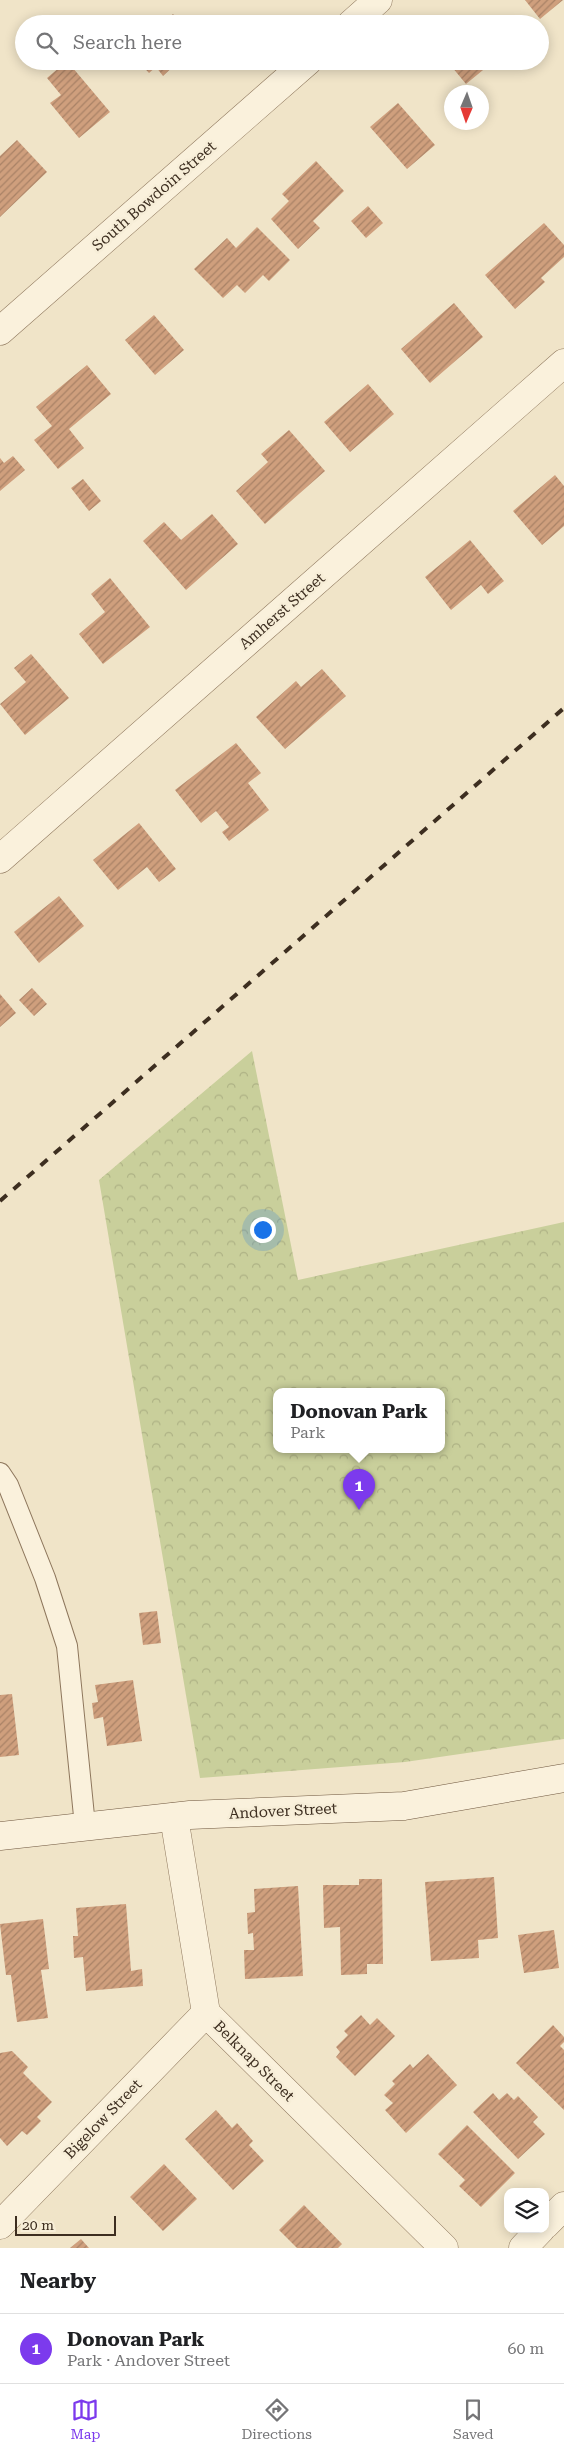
<!DOCTYPE html>
<html lang="en">
<head>
<meta charset="utf-8">
<style>
	body { margin:0; font-family:"Roboto Serif",serif; background:#f6f6f6; color:#202124 }
	.controls { position:absolute; right:15px; bottom:15px; display:grid; overflow:hidden; border-radius:10px; box-shadow:0 2px 12px #0003 }
	.controls button { width:45px; height:45px; display:grid; place-items:center; padding:0; border:0; border-bottom:1px solid #e0e0e0; background:#fff; color:#202124; font:25px sans-serif }
	.compass { position:absolute; left:444px; top:85px; width:45px; height:45px; border-radius:50%; background:#fff; box-shadow:0 2px 12px #0003; rotate:182deg }
	.scale { position:absolute; left:15px; bottom:12px; width:101px; box-sizing:border-box; padding-left:5px; border:2px solid #3d2e20; border-top:0; font-size:14px; line-height:18px; white-space:nowrap; color:#3d2e20; -webkit-text-stroke:4px #f7eed8; paint-order:stroke }
	.you { position:absolute; left:262px; top:1229px; width:18px; height:18px; margin:-12px; border:4px solid #fff; border-radius:50%; background:#1a73e8; box-shadow:0 0 0 8px #1a73e833 }
	.badge { display:grid; place-items:center; width:32px; height:32px; border-radius:50%; background:#7c3aed; color:#fff; font-size:16px; font-weight:700 }
	.pin { position:absolute; translate:-50% -41px; filter:drop-shadow(0 1px 2px #0008) }
	.pin::after { content:''; position:absolute; top:26px; width:18px; height:15px; background:inherit; clip-path:polygon(0 0,100% 0,50% 100%) }
	.popup { position:absolute; left:273px; top:1388px; width:172px; height:65px; box-sizing:border-box; display:grid; place-content:center; border-radius:10px; background:#fff; filter:drop-shadow(0 1px 4px #0005); font-size:16px; white-space:nowrap; color:#757577 }
	.popup b { font-size:19px; color:#202124 }
	.popup::after { content:''; position:absolute; left:50%; top:100%; margin-left:-10px; border:10px solid transparent; border-top-color:#fff }
	.list { margin:0; padding:0; list-style:none }
	h2 { display:flex; justify-content:space-between; align-items:center; height:65px; margin:0; padding:0 20px; font-size:21px }
	h2 small { font-size:16px; font-weight:400; color:#757577 }
	.list li { display:grid; grid-template-columns:32px 1fr auto; gap:15px; align-items:center; box-sizing:border-box; height:70px; padding:0 20px; border-top:1px solid #e0e0e0 }
	.list b { display:block; font-size:19px; white-space:nowrap }
	.list p { margin:0; font-size:16px; white-space:nowrap; color:#757577 }
	.list em { font-size:16px; font-style:normal; color:#757577 }
	.icon { flex:none; width:28px; height:28px; fill:none; stroke:currentColor; stroke-width:2; stroke-linecap:round; stroke-linejoin:round }
	.map { position:relative; flex:none; width:564px; height:2248px; overflow:hidden }
	.search { position:absolute; background:#fff; box-shadow:0 2px 12px #0003; left:15px; right:15px; top:15px; height:55px; display:flex; align-items:center; gap:12px; box-sizing:border-box; padding:0 18px; border-radius:28px; color:#757577; font-size:19px }
	.sheet { height:135px; background:#fff }
	nav { display:flex; justify-content:space-around; align-items:center; box-sizing:border-box; height:70px; border-top:1px solid #e0e0e0; background:#fff; font-size:14px; color:#757577 }
	nav a { display:grid; justify-items:center; gap:2px }
	nav .on { color:#7c3aed }
	.map>svg:first-child { display:block }
	.park { fill:url(#park-crowns); fill-rule:evenodd }
	.building { fill:url(#building-hatch) }
	.lines { fill:none; stroke-linecap:round; stroke-linejoin:round }
	.lane-casing { stroke:#8d765c; stroke-width:22 }
	.street-casing { stroke:#8d765c; stroke-width:29 }
	.secondary-casing { stroke:#6f573f; stroke-width:29 }
	.lane { stroke:#faf1dc; stroke-width:20 }
	.street { stroke:#faf1dc; stroke-width:28 }
	.secondary { stroke:#faf1dc; stroke-width:28 }
	.rail { stroke:#3d2e20; stroke-width:4; stroke-dasharray:9 9; stroke-linecap:butt }
	.labels { text-anchor:middle; stroke-width:5; stroke-linejoin:round; paint-order:stroke }
	.street-label { font-size:15px; fill:#3d2e20; stroke:#f7eed8 }
</style>
</head>
<body>
<div class="map">
<svg width="564" height="2248" viewBox="0 0 564 2248">
	<defs>
		<pattern id="park-crowns" width="20" height="18" patternUnits="userSpaceOnUse" patternTransform="scale(1.25)"><rect width="20" height="18" fill="#c9cf9b"/><path d="M2 6a3 3 0 1 1 6 0M12 15a3 3 0 1 1 6 0" fill="none" stroke="#aeb285"/></pattern>
		<pattern id="building-hatch" width="6" height="6" patternUnits="userSpaceOnUse" patternTransform="scale(1.25)"><rect width="6" height="6" fill="#cf9f7d"/><path d="M-1 1l2-2M0 6l6-6M5 7l2-2" fill="none" stroke="#a98266"/></pattern>
	</defs>
	<rect width="100%" height="100%" fill="#f0e4c8"/>
	<path class="park" d="M252 1051 298 1280 564 1222V1739L405 1762 200 1778 99 1180ZM276 1391H442V1449H276Z"/>
	<path class="building" d="M525 0H563L540 19Z
		M173 14 181 24H163Z
		M67 61 110 112 79 138 50 103 61 95 47 78Z
		M138 61H189L183 67 178 62 163 76 156 67 149 73Z
		M447 61H494L466 84Z
		M398 103 435 145 407 169 370 127Z
		M17 140 47 172 0 217V156Z
		M316 161 344 191 313 221 320 228 298 249 271 219 289 201 282 194Z
		M368 206 383 223 366 238 351 221Z
		M544 223 564 245V257L541 278 545 282 515 309 485 275Z
		M257 227 290 260 269 281 263 275 245 293 237 285 223 298 194 269 227 238 236 248Z
		M454 303 483 337 430 383 401 349Z
		M154 315 184 350 155 375 125 340Z
		M87 365 111 394 69 429 84 448 58 469 34 440 52 426 36 407Z
		M368 384 394 414 350 452 324 422Z
		M289 430 325 471 265 524 236 491 268 462 261 454Z
		M13 456 25 470 0 491V458L4 463Z
		M555 475 564 486V526L542 545 513 511Z
		M83 479 101 501 89 511 71 488Z
		M212 514 238 544 186 590 143 541 164 522 181 540Z
		M470 540 504 581 488 594 481 585 451 610 425 577Z
		M110 578 150 627 103 664 79 634 105 612 91 594Z
		M31 654 69 698 25 735 0 704 26 682 14 668Z
		M322 669 346 696 285 749 256 717 296 681 301 687Z
		M236 743 261 773 248 783 269 810 229 841 222 832 229 827 216 811 201 823 175 790Z
		M139 823 176 869 159 882 147 867 118 890 93 860Z
		M59 896 84 926 39 963 14 932Z
		M32 988 47 1004 34 1016 19 1000Z
		M0 994 16 1013 0 1027Z
		M157 1611 161 1643 143 1645 139 1613Z
		M133 1680 142 1741 107 1746 103 1717 94 1719 92 1703 98 1702 95 1685Z
		M12 1694 19 1755 0 1757V1695Z
		M494 1877 498 1938 478 1940 479 1958 431 1961 425 1882Z
		M359 1879H382L383 1964H367V1974L341 1975 340 1927 324 1928 323 1885H359Z
		M298 1886 303 1976 245 1979 244 1950H254L253 1933 248 1934 247 1913 255 1912 254 1889Z
		M126 1904 131 1971 142 1969 143 1986 86 1991 83 1957 74 1958 73 1936H78L76 1908Z
		M43 1919 49 1969 41 1970 48 2018 17 2022 11 1975H6L0 1924Z
		M554 1930 559 1968 524 1973 518 1935Z
		M361 2015 370 2025 377 2018 395 2036 355 2076 336 2057 340 2052 336 2047 348 2035 344 2031Z
		M553 2025 564 2037V2042L560 2046 564 2050V2110L516 2063Z
		M12 2051 28 2067 23 2073 52 2102 37 2117 41 2121 27 2135 22 2131 7 2146 0 2138V2053Z
		M428 2054 457 2085 406 2133 385 2110 393 2103 384 2095 395 2084 392 2081 410 2064 413 2068Z
		M493 2093 499 2100 507 2093 514 2100 518 2096 538 2117 533 2122 545 2134 518 2159 473 2112Z
		M216 2110 232 2128 237 2123 253 2141 249 2145 264 2161 233 2190 185 2139Z
		M467 2125 515 2173 481 2207 459 2186 465 2180 438 2154Z
		M164 2164 197 2199 163 2231 130 2197Z
		M304 2205 342 2244 338 2248H297L279 2230Z
		M81 2239 89 2248H70Z"/>
	<g class="lines">
		<defs>
			<path id="lane" d="M0 1473 8 1485 45 1578 67 1646 85 1826"/>
			<path id="street" d="M351 24 378 0
				M0 331 308 61
				M0 859 564 363
				M174 1817 206 2013 444 2248
				M0 2225 206 2013
				M545 2225 564 2206
				M523 2248 541 2229"/>
			<path id="secondary" d="M0 1836 190 1815 404 1806 564 1778"/>
		</defs>
		<use href="#lane" class="lane-casing"/>
		<use href="#street" class="street-casing"/>
		<use href="#secondary" class="secondary-casing"/>
		<use href="#lane" class="lane"/>
		<use href="#street" class="street"/>
		<use href="#secondary" class="secondary"/>
		<path class="rail" d="M0 1201 564 708"/>
	</g>
	<g class="labels">
		<g class="street-label">
			<text transform="translate(154 196) rotate(-41)" y="5">South Bowdoin Street</text>
			<text transform="translate(282 611) rotate(-41)" y="5">Amherst Street</text>
			<text transform="translate(283 1811) rotate(-3)" y="5">Andover Street</text>
			<text transform="translate(254 2061) rotate(45)" y="5">Belknap Street</text>
			<text transform="translate(103 2119) rotate(-46)" y="5">Bigelow Street</text>
		</g>
	</g>
</svg>
<div class="controls">
<button><svg class="icon" aria-label="layers" viewBox="0 0 24 24"><path d="M12 4l9 5-9 5-9-5zM3 14l9 5 9-5"/></svg></button>
</div>
<svg class="compass" viewBox="-18 -18 36 36"><path d="M0-13l5 13h-10z" fill="#e53935"/><path d="M0 13l5-13h-10z" fill="#757577"/></svg>
<div class="scale">20 m</div>
<div class="you"></div>
<div class="pin badge" style="left:359px;top:1510px">1</div>
<div class="popup"><b>Donovan Park</b>Park</div>
<div class="search"><svg class="icon" aria-label="search" viewBox="0 0 24 24"><circle cx="10" cy="10" r="6"/><path d="M15 15l6 6"/></svg>Search here</div>
</div>
<section class="sheet">
<h2>Nearby<small></small></h2>
<ul class="list">
<li><span class="badge">1</span><div><b>Donovan Park</b><p>Park · Andover Street</p></div><em>60 m</em></li>
</ul>
</section>
<nav>
<a class="on"><svg class="icon" aria-label="map" viewBox="0 0 24 24"><path d="M3 6l6-2 6 2 6-2v14l-6 2-6-2-6 2zM9 4v14M15 6v14"/></svg>Map</a>
<a><svg class="icon" aria-label="directions" viewBox="0 0 24 24"><path d="M12 3l9 9-9 9-9-9zM9 14v-3h6M13 9l2 2-2 2"/></svg>Directions</a>
<a><svg class="icon" aria-label="saved" viewBox="0 0 24 24"><path d="M7 4h10v16l-5-4-5 4z"/></svg>Saved</a>
</nav>
</body>
</html>
